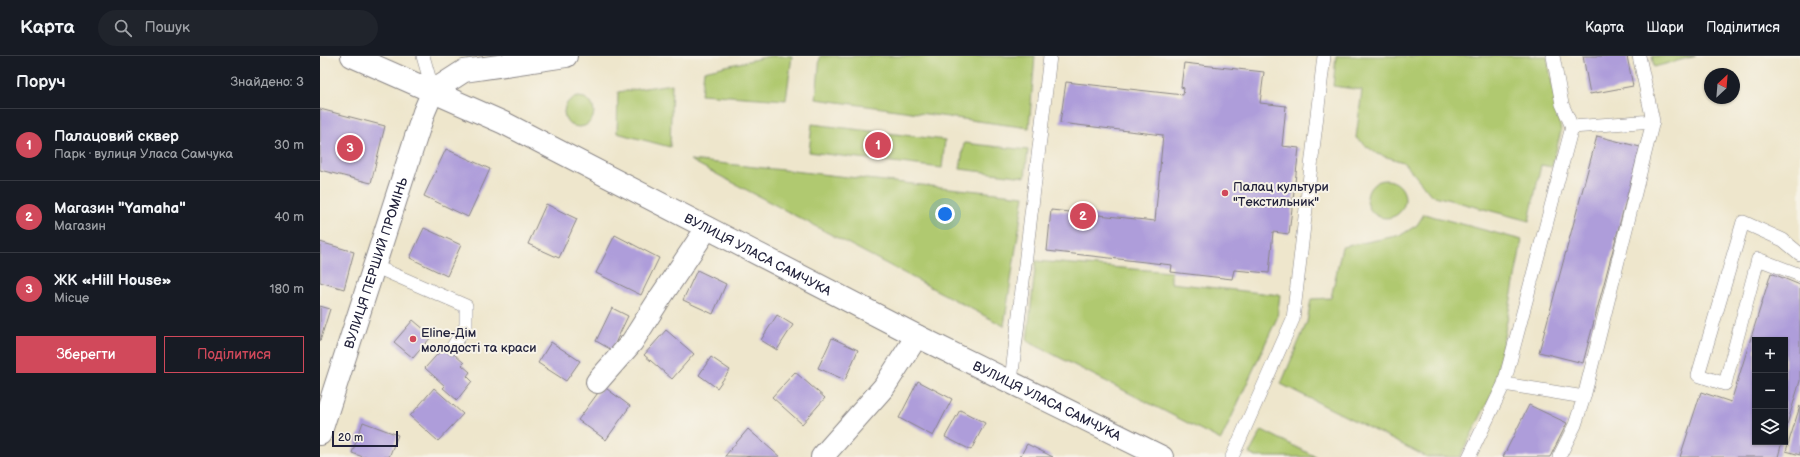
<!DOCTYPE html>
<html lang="uk">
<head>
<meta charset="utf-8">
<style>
	body { margin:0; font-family:"Balsamiq Sans",sans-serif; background:#20242c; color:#f1f3f6 }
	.controls { position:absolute; right:12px; bottom:12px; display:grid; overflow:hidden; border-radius:0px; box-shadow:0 1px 3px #0004 }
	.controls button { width:36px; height:36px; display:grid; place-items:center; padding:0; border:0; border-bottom:1px solid #363941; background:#171b24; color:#f1f3f6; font:20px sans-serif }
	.compass { position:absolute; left:1384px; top:12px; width:36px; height:36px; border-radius:50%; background:#171b24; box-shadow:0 1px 3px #0004; rotate:26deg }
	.scale { position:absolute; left:12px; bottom:10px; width:66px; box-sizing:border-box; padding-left:4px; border:2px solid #22223b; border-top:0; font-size:11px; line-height:14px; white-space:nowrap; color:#22223b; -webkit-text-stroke:3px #f7f3e8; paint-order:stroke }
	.you { position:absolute; left:625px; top:158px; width:14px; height:14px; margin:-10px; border:3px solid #fff; border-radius:50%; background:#1a73e8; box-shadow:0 0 0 6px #1a73e833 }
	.badge { display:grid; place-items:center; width:26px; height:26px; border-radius:50%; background:#d1495b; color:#fff; font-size:13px; font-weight:700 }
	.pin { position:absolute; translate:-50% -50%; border:2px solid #fff; box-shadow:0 1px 4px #0006 }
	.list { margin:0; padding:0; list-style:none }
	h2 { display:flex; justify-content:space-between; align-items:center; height:52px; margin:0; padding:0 16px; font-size:17px }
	h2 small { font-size:13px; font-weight:400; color:#9ea1a6 }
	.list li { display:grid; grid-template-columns:26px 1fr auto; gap:12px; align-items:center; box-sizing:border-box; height:72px; padding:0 16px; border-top:1px solid #363941 }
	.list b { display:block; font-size:15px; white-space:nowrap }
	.list p { margin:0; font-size:13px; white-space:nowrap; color:#9ea1a6 }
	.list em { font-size:13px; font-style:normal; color:#9ea1a6 }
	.actions { display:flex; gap:8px; padding:12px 16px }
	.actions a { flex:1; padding:9px 0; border:1px solid #d1495b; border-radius:0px; text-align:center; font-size:14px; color:#d1495b }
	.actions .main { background:#d1495b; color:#fff }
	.icon { flex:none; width:22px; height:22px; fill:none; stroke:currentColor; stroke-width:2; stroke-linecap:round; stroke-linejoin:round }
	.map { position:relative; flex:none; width:1480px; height:401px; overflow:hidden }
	header { display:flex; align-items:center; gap:24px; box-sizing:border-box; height:56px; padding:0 20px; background:#171b24; border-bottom:1px solid #363941 }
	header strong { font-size:19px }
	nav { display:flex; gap:22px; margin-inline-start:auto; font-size:14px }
	.search { width:280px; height:36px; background:#20242c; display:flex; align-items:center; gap:10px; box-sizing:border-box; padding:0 14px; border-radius:22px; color:#9ea1a6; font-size:15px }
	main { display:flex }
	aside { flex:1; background:#171b24 }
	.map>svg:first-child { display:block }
	.green { fill:#b0c96f; stroke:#697655 }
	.building { fill:#ae9dda }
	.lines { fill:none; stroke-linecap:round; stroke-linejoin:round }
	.service-casing { stroke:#888484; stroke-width:14 }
	.minor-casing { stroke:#888484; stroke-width:24 }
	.primary-casing { stroke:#888484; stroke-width:24 }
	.service { stroke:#fff; stroke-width:13 }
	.minor { stroke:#fff; stroke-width:22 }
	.primary { stroke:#fff; stroke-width:22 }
	.poi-dot { fill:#d1495b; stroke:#f7f3e8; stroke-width:1.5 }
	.labels { text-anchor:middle; stroke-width:4; stroke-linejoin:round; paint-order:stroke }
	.poi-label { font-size:13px; fill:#22223b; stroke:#f7f3e8; text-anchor:start }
	.street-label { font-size:13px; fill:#22223b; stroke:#f7f3e8 }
</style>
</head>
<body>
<header>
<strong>Карта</strong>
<div class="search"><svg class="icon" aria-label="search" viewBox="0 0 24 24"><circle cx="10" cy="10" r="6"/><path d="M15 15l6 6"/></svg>Пошук</div>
<nav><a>Карта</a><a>Шари</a><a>Поділитися</a></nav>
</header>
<main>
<aside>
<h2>Поруч<small>Знайдено: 3</small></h2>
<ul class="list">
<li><span class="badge">1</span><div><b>Палацовий сквер</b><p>Парк · вулиця Уласа Самчука</p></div><em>30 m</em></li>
<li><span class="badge">2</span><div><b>Магазин &quot;Yamaha&quot;</b><p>Магазин</p></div><em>40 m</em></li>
<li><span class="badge">3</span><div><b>ЖК «Hill House»</b><p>Місце</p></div><em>180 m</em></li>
</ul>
<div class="actions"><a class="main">Зберегти</a><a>Поділитися</a></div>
</aside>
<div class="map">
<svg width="1480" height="401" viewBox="0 0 1480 401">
	<rect width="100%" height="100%" fill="#f7f3e8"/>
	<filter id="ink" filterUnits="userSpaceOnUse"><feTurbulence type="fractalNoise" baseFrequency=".025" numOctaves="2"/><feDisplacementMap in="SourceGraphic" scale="8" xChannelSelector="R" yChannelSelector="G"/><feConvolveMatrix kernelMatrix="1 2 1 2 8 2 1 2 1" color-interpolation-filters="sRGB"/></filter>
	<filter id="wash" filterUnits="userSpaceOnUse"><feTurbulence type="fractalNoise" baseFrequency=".012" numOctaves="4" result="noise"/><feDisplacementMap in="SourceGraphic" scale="16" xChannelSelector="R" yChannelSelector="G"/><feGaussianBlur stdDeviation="0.9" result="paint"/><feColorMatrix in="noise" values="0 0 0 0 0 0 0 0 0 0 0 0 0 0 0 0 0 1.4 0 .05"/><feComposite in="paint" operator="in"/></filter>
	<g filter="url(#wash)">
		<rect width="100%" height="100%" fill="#eee6cc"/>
		<path class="green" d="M450 0H472L466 44 381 38 384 15Z
			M500 0H715L709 72 496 43Z
			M1016 0H1227L1241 75 1232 111 1221 109 1209 165 1111 139 1094 118 1083 106 1057 98 1036 82 1042 34 1013 30Z
			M1332 0H1376L1334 11Z
			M352 28 350 91 297 77 298 36Z
			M244 56a15 15 0 1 1 30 0a15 15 0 1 1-30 0Z
			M492 68 625 84 622 112 489 96Z
			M644 87 708 94 705 121 640 113Z
			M370 104 704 140 684 270Z
			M1047 143a19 19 0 1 1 38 0a19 19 0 1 1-38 0Z
			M1104 158 1202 184 1174 334 1140 401H1107L961 328 987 266 991 243 1011 242 1022 191 1081 179 1097 169Z
			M716 205 851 216V227L960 239 957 262 901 384 707 285Z
			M942 374 996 401H936L929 398Z"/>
		<g id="blocks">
			<path class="building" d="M1263 0H1307L1313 30 1270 38Z
				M864 7 944 16 940 47 966 50 962 90 979 92 969 178 953 176 949 217 914 214 912 223 851 216 852 209 727 195 731 154 835 165 843 79 740 67 746 26 863 39 864 32 861 31Z
				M0 53 65 70 51 127 0 114Z
				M1277 80 1320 91 1263 307 1219 296Z
				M126 93 170 113 148 161 104 140Z
				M226 148 257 163 239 202 208 188Z
				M104 172 141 189 127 220 90 202Z
				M295 179 339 202 321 239 276 217Z
				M0 186 34 196 24 233 0 226Z
				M377 214 406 228 393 258 363 244Z
				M1451 217 1480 229V325L1465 375V284H1435V386H1462L1458 401H1360L1381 336 1411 346Z
				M0 250 10 253 0 285Z
				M292 252 308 260 292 294 276 285Z
				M457 259 473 269 457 294 441 284Z
				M93 264 112 280 93 302 74 286Z
				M346 274 374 298 352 323 324 299Z
				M512 282 538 294 525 324 498 312Z
				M231 286 260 305 246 325 218 307Z
				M125 290 144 307 142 309 150 316 147 320 152 325 137 344 123 332 125 330 105 312Z
				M391 301 410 314 397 332 379 319Z
				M475 316 505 342 482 368 452 341Z
				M598 325 632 343 613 380 579 362Z
				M283 330 310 350 286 384 258 364Z
				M114 332 143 358 118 385 90 360Z
				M1209 349 1247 367 1230 401H1183Z
				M1480 350V399L1466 395Z
				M640 354 665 367 651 394 625 381Z
				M43 366 78 379 69 401H43L32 397Z
				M428 373 460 401 405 400Z
				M707 388 733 401H700Z"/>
		</g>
	</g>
	<g filter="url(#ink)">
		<use href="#blocks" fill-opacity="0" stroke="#888484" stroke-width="1"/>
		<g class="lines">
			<defs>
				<path id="service" d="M103 0 113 35
					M1252 71 1333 65
					M1480 198 1463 184 1423 166 1378 319 1405 328 1438 203 1480 219
					M54 210 146 250V270L132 292
					M691 325 730 0
					M1184 328 1264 341 1333 65 1319 0
					M912 401 973 263 1004 0
					M1149 401 1184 328 1252 71 1242 48 1233 0
					M1239 401 1255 369 1264 341"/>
				<g id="minor">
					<path d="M277 326 312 286 340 242 387 172"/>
					<path id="s1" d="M0 378 104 56 113 35 144 15 246 0"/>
					<path d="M502 401 564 331 597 280"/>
				</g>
				<g id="primary">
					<path id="s2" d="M32 0 184 67 597 280 842 401"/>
				</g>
			</defs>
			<use href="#service" class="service-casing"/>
			<use href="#minor" class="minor-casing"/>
			<use href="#primary" class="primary-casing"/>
			<use href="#service" class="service"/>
			<use href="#minor" class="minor"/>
			<use href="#primary" class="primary"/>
		</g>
	</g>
	<g class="poi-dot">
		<circle cx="905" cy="137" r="4"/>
		<circle cx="93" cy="283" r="4"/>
	</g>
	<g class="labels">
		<g class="poi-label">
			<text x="913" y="135">Палац культури<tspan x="913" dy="15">"Текстильник"</tspan></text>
			<text x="101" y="281">Eline-Дім<tspan x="101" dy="15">молодості та краси</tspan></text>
		</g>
		<g class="street-label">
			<text dy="5" stroke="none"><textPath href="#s2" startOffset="452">ВУЛИЦЯ УЛАСА САМЧУКА</textPath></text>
			<text dy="5" stroke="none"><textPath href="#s1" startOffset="180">ВУЛИЦЯ ПЕРШИЙ ПРОМІНЬ</textPath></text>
			<text dy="5" stroke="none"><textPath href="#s2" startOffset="776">ВУЛИЦЯ УЛАСА САМЧУКА</textPath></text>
		</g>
	</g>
</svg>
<div class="controls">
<button>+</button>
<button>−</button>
<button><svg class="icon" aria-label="layers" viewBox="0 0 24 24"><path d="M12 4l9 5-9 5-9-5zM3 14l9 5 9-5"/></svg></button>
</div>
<svg class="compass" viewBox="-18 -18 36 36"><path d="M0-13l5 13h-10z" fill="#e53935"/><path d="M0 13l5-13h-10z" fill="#9ea1a6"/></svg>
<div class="scale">20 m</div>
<div class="you"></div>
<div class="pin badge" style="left:558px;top:89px">1</div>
<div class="pin badge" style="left:763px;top:160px">2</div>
<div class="pin badge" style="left:30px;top:92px">3</div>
</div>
</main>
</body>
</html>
